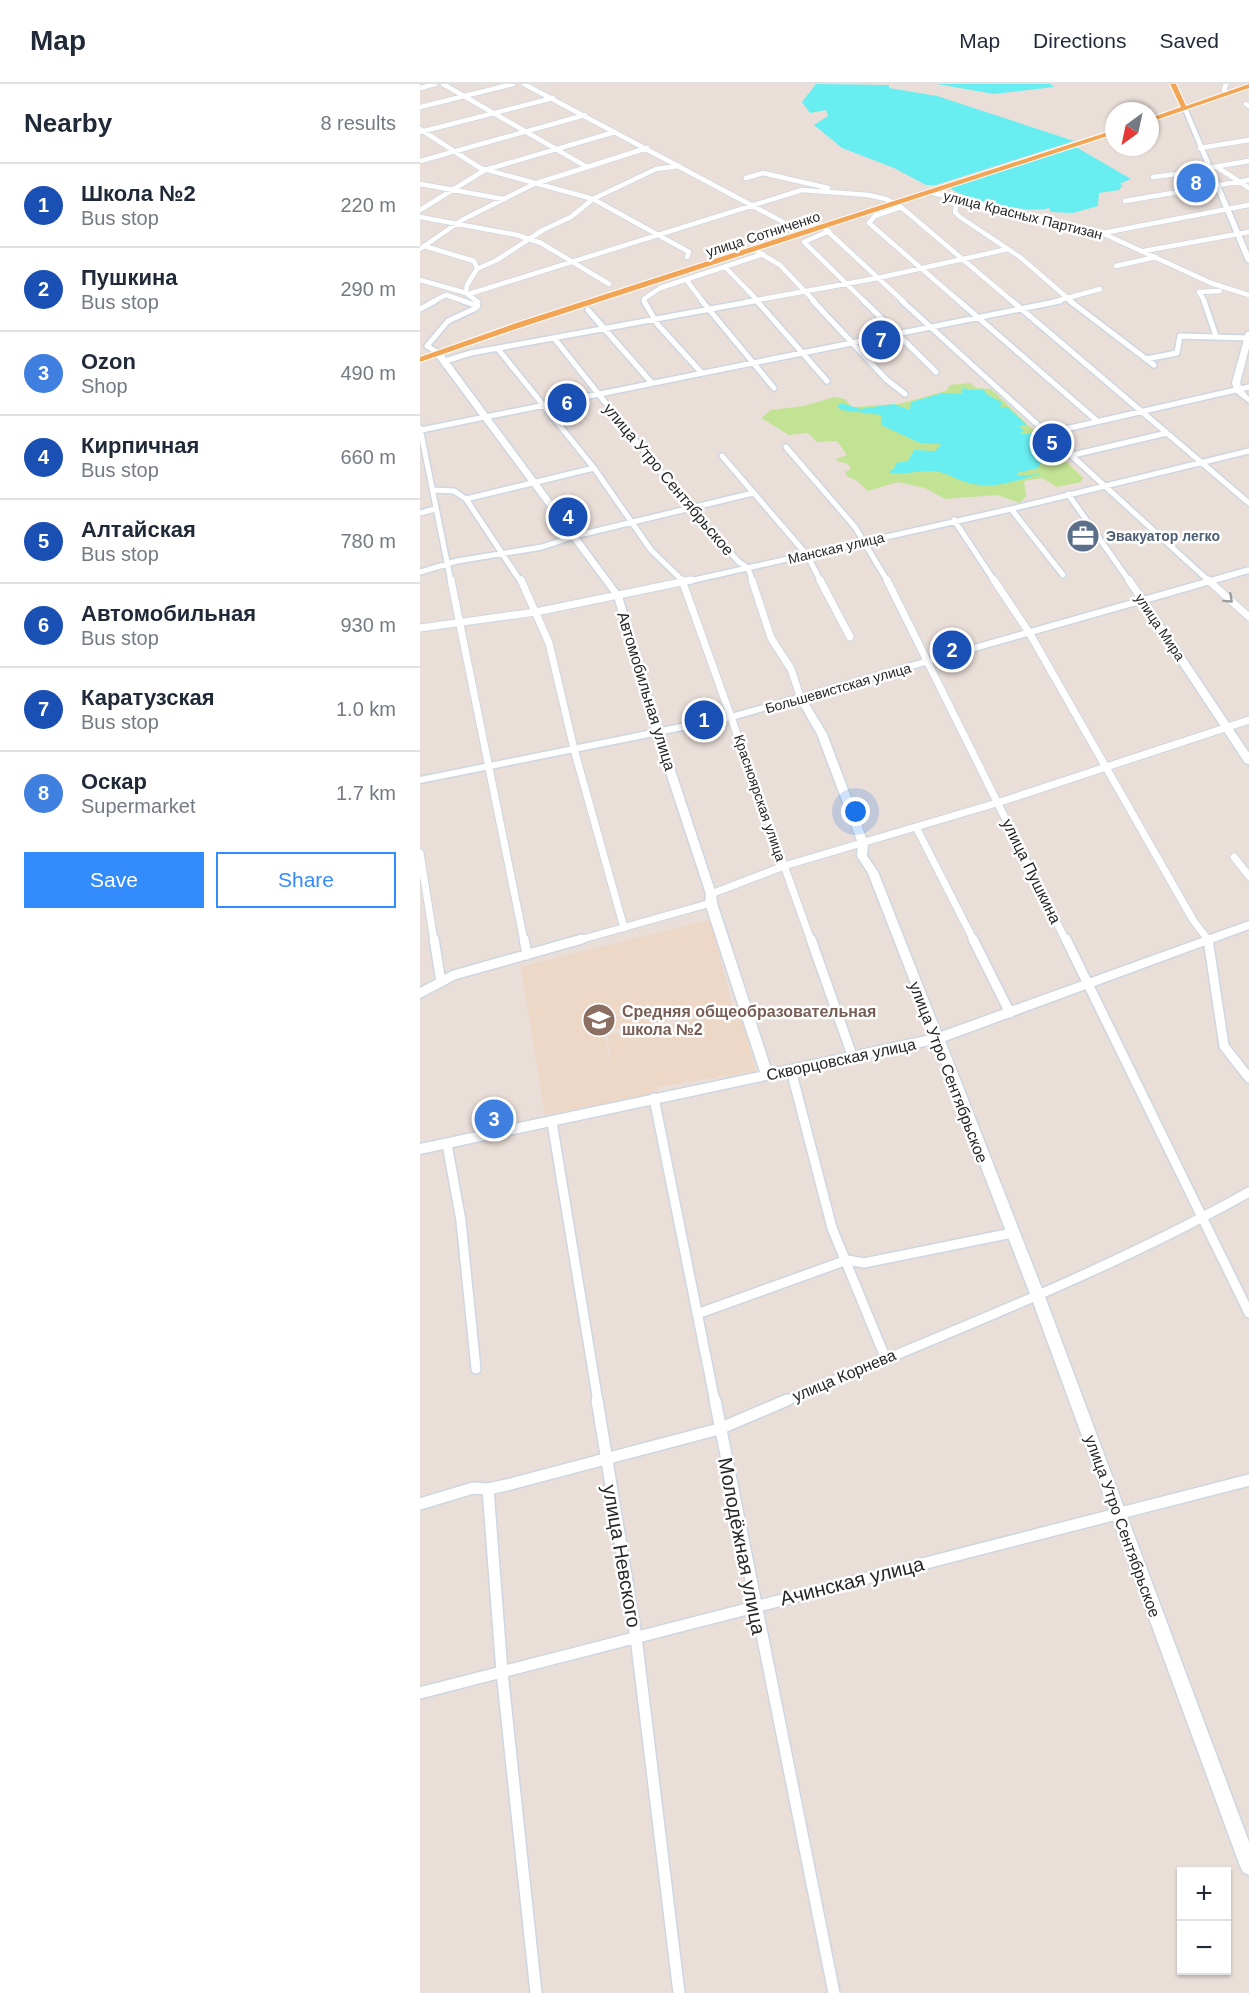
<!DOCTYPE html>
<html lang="en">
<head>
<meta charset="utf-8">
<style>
	body { margin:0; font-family:Helvetica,sans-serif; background:#f2f2f3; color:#1f2937 }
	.controls { position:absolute; right:18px; bottom:18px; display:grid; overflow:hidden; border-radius:0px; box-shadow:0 2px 4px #0004 }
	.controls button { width:54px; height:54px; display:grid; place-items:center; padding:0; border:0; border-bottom:2px solid #e0e1e3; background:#fff; color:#1f2937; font:30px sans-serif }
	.compass { position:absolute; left:685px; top:18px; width:54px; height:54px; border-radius:50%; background:#fff; box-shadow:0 2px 4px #0004; rotate:213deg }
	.you { position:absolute; left:436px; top:728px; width:21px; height:21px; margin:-15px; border:4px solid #fff; border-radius:50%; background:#1a73e8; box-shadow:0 0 0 9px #1a73e833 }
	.badge { display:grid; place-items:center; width:39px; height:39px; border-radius:50%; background:#338cfc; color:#fff; font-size:20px; font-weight:700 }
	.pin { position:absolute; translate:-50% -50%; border:3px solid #fff; box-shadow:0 2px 6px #0006 }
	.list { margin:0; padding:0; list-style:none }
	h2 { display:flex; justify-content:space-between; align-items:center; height:78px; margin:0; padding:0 24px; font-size:26px }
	h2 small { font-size:20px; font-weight:400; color:#747a83 }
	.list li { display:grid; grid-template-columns:39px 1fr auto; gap:18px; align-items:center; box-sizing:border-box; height:84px; padding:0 24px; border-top:2px solid #e0e1e3 }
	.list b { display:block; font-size:22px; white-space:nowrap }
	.list p { margin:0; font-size:20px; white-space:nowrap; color:#747a83 }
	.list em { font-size:20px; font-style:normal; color:#747a83 }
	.actions { display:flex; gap:12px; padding:18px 24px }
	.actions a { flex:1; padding:14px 0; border:2px solid #338cfc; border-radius:0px; text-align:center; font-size:21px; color:#338cfc }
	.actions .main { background:#338cfc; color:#fff }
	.map { position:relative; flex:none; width:829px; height:1909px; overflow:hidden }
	header { display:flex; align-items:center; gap:36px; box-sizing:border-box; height:84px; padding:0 30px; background:#fff; border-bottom:2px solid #e0e1e3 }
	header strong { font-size:28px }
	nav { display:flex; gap:33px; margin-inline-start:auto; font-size:21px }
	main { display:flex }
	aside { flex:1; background:#fff }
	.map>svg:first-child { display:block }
	.education { fill:#edd7c6 }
	.green { fill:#c2e393 }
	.water { fill:#68eef0 }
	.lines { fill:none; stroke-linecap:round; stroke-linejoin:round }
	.street-far4-casing { stroke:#cdd6e1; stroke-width:6 }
	.street-far3-casing { stroke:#cdd6e1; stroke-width:8 }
	.street-far2-casing { stroke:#cdd6e1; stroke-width:9 }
	.street-far1-casing { stroke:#cdd6e1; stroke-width:12 }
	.street-casing { stroke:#cdd6e1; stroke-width:14 }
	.secondary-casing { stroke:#cdd6e1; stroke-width:3 }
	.primary-casing { stroke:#fff; stroke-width:2 }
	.street-far4 { stroke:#fff; stroke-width:4.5 }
	.street-far3 { stroke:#fff; stroke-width:5 }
	.street-far2 { stroke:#fff; stroke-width:7 }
	.street-far1 { stroke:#fff; stroke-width:9 }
	.street { stroke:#fff; stroke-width:11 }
	.secondary { fill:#fff; fill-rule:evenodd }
	.primary { fill:#f2a655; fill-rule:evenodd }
	.oneway { stroke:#9e9e9e }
	.labels { text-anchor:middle; stroke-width:5; stroke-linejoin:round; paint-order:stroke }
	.far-street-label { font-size:14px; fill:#272727; stroke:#fff }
	.far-service-label { font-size:14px; font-weight:bold; fill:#4e5e75; stroke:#fff; text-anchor:start }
	.street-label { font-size:16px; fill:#272727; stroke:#fff }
	.education-label { font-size:16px; font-weight:bold; fill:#785e54; stroke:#fff; text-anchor:start }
	.near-street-label { font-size:20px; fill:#272727; stroke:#fff }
</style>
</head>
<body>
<header>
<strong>Map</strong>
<nav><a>Map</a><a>Directions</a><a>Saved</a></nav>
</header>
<main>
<aside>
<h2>Nearby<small>8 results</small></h2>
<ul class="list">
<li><span class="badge" style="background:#1a4fb4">1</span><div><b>Школа №2</b><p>Bus stop</p></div><em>220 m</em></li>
<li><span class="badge" style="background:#1a4fb4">2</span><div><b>Пушкина</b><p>Bus stop</p></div><em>290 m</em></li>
<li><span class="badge" style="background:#3f7fe0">3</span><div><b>Ozon</b><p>Shop</p></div><em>490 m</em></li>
<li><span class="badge" style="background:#1a4fb4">4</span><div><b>Кирпичная</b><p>Bus stop</p></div><em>660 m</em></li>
<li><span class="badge" style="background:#1a4fb4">5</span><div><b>Алтайская</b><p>Bus stop</p></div><em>780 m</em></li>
<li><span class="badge" style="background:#1a4fb4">6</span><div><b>Автомобильная</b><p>Bus stop</p></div><em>930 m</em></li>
<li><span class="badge" style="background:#1a4fb4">7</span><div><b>Каратузская</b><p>Bus stop</p></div><em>1.0 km</em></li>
<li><span class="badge" style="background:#3f7fe0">8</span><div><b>Оскар</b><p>Supermarket</p></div><em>1.7 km</em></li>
</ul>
<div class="actions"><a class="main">Save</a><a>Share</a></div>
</aside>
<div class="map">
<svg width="829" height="1909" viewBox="0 0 829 1909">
	<rect width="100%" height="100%" fill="#eaded8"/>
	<path class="education" d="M290 836 313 925 185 947 190 987 188 951 320 927 336 987 237 1003 238 1009 125 1031 101 883Z"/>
	<path class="green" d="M550 299 556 304 571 305 663 394 661 398 637 403 622 394 604 397 606 412 600 419 577 411 525 415 505 404 478 398 448 407 436 396 428 393 425 388 431 385 428 380 417 377 416 375 427 371 417 357 397 358 388 349 369 351 341 334 351 326 384 322 414 313 425 315 432 323 479 320 526 307 530 301Z"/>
	<path class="water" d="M396 0 469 1V4L517 12 654 57 516 101H506L474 84 422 64 394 41 408 32 406 26 390 29 382 18Z
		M517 0H630L634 3 574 10Z
		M656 63 711 95 699 100 703 101 699 106 679 109 678 122 653 129 631 128 629 124C611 130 547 117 530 104Z
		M542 302 548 306H564L566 310 583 319 580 323H587L607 341H599L604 347 598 350H612L611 354 618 358 625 371 618 384 597 389 598 392 621 390C596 396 576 406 549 399 536 396 527 388 513 387 499 386 481 392 468 388L474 385 476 379 488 377 494 366 515 367 521 360 500 359 461 341V331L422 326 417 322 421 319 440 325 474 320 490 326 491 318 523 309 544 310 540 307 544 306Z"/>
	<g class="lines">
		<defs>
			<path id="street-far4" d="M23 0 167 83
				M104 0 363 138
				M806 0 804 6 807 9
				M0 4 15 0
				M826 20 829 22
				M0 23 93 0
				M0 45 60 84 173 115 269 168 267 173
				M0 48 133 14
				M780 64 829 56
				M0 77 165 31
				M797 83 829 104
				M788 84 829 77
				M733 93 789 86
				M326 94 343 89 408 104
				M0 100 83 115
				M509 108 682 149 791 199 829 211
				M530 116 536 122 535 128 540 133 600 173 652 218
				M705 117 829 96
				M481 123 455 132 449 139 540 218
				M0 126 65 86 195 48
				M0 133 97 151 121 159 189 200
				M403 143 484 218
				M409 147 384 158 445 218
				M683 149 829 121
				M4 162 54 177 57 185
				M0 165 42 136 114 100 227 64
				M724 167 829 148
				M338 168 360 181 395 218
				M696 182 736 173
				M305 183 339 218
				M270 194 268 198 283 218
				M0 196 46 209 58 218
				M46 209 47 201 57 185 77 176 123 146 151 133 173 115 236 85 259 82
				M49 210 382 106 448 111 466 115 481 123 593 218
				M12 218 26 211 47 218
				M225 218 224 215 240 204 343 170
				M326 218 458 194 588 165
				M633 218 680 205
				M785 218 779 208 800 207"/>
			<path id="street-far3" d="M43 217 58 222
				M224 217 238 241 281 288
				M282 217 354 304
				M337 217 407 297
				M393 217 467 296 485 310
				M444 217 516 288
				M482 217 790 498
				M539 217 676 336
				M592 217 829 419
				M650 217 734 281
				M784 217 796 252
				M0 225 15 217
				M168 226 231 298
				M134 254 270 425 319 478 328 484 333 498
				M78 265 174 384 231 466 264 498
				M18 269 7 262 28 237 56 224V217
				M726 275 757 269 760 252 828 254
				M25 277 51 269 334 217
				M0 344 31 498
				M1 346 640 217
				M628 349 829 303
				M366 363 435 443 468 498
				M653 371 747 349
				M302 372 387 471 401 498
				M13 406 34 407 46 415 101 498
				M648 410 710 498
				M46 415 174 384
				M591 425 643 491
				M0 429 15 425
				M534 436 575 498
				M0 488 37 477 122 463 155 452 333 409
				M265 498 591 425 829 367"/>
			<path id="street-far2" d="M31 496 104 857
				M101 496 129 559 154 665 204 844
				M262 496 391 857
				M332 496 351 554 371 585 381 615
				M400 496 430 553
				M467 496 646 857
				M574 496 610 550 773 836 789 857
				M709 496 723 517
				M788 496 829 533
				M0 544 116 528 271 496
				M496 743 554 857
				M0 769 14 857
				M814 773 829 792
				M291 810 364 782 580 718 829 636
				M156 857 291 819"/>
			<path id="street-far1" d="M14 855 21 898
				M104 855 107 871
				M391 855 433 974
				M553 855 590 929
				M646 855 829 1229
				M788 855 804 962 829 994
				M0 909 34 891 162 855
				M371 986 412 1144 465 1273
				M234 1014 295 1318
				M132 1038 178 1318
				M27 1060 41 1137 56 1285
				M277 1230 427 1176 444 1179 592 1149
				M363 1318C519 1252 681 1191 829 1108"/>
			<path id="street" d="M177 1316 216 1553 259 1909
				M295 1316 414 1909
				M68 1405 82 1588 116 1909
				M0 1420 53 1404 68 1405 87 1401 299 1345 367 1316
				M0 1609 829 1396"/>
			<path id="secondary" d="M762 23 767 24 829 169V179L826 177Z
				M826 248H829V264L820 299 822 305 829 313V319L815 308 812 299Z
				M15 267H21L202 512 241 644 311 630 829 483V489L728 518 829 669V680L825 679 720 520 386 615 407 650 448 759 447 772 458 788 521 948 829 837V845L525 957 624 1210 829 1758V1791L823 1788 820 1782 610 1210 514 960 0 1070V1060L340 988 285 819 286 810 234 652 0 699V693L232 646 194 512 15 271ZM378 617 397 650 438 759 437 772 448 789 511 951 351 985 297 819 296 810 243 650 312 636Z"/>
			<path id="primary" d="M750 0H756L766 22 829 0V4L730 38V34L761 23Z
				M694 46V50L102 243 0 278V273L96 239Z"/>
		</defs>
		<use href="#street-far4" class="street-far4-casing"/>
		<use href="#street-far3" class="street-far3-casing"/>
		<use href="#street-far2" class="street-far2-casing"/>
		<use href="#street-far1" class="street-far1-casing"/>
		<use href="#street" class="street-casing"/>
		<use href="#secondary" class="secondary-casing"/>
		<use href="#primary" class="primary-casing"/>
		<use href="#street-far4" class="street-far4"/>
		<use href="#street-far3" class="street-far3"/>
		<use href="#street-far2" class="street-far2"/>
		<use href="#street-far1" class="street-far1"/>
		<use href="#street" class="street"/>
		<use href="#secondary" class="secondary"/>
		<use href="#primary" class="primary"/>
	</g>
	<defs><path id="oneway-chevron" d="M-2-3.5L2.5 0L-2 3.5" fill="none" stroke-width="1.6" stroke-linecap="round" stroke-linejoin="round" transform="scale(1.5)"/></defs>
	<use class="oneway" href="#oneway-chevron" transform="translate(809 515) rotate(42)"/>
	<defs>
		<symbol id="office-disc" viewBox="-11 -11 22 22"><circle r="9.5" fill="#5c6f8a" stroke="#fff"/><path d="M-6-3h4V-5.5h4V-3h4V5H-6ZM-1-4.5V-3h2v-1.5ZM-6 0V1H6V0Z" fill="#fff"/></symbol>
		<symbol id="school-disc" viewBox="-11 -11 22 22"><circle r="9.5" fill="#8d6e63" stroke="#fff"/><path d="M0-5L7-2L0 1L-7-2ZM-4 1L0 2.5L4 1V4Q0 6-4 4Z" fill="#fff"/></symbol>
	</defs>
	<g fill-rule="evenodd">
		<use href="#office-disc" x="644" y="433" width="38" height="38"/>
		<use href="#school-disc" x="160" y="917" width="38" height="38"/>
	</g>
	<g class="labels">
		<g class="far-street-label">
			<text transform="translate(603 131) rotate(14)" y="5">улица Красных Партизан</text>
			<text transform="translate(343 150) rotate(-18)" y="5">улица Сотниченко</text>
			<text transform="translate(416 464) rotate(-13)" y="5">Манская улица</text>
			<text transform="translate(740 543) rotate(56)" y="5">улица Мира</text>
			<text transform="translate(418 604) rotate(-16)" y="5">Большевистская улица</text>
			<text transform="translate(340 714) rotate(71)" y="5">Красноярская улица</text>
		</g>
		<g class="far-service-label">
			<text x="686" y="457">Эвакуатор легко</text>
		</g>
		<g class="street-label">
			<text transform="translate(249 395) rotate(50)" y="6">улица Утро Сентябрьское</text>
			<text transform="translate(227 607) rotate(73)" y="6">Автомобильная улица</text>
			<text transform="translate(612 787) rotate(64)" y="6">улица Пушкина</text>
			<text transform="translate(421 975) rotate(-12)" y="6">Скворцовская улица</text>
			<text transform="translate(529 988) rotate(69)" y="6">улица Утро Сентябрьское</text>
			<text transform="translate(424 1291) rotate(-23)" y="6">улица Корнева</text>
			<text transform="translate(703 1442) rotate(70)" y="6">улица Утро Сентябрьское</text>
		</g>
		<g class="education-label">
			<text x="202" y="933">Средняя общеобразовательная<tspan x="202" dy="18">школа №2</tspan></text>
		</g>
		<g class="near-street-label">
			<text transform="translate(322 1462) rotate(79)" y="7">Молодёжная улица</text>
			<text transform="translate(202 1472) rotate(80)" y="7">улица Невского</text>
			<text transform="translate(432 1497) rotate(-14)" y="7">Ачинская улица</text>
		</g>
	</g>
</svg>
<div class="controls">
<button>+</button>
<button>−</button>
</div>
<svg class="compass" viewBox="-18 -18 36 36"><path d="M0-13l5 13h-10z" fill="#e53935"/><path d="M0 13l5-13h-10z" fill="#747a83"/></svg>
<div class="you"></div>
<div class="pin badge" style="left:284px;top:636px;background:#1a4fb4">1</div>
<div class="pin badge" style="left:532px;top:566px;background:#1a4fb4">2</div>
<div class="pin badge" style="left:74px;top:1035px;background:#3f7fe0">3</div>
<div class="pin badge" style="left:148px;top:433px;background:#1a4fb4">4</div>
<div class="pin badge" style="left:632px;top:359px;background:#1a4fb4">5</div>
<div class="pin badge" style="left:147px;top:319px;background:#1a4fb4">6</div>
<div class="pin badge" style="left:461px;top:256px;background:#1a4fb4">7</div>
<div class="pin badge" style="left:776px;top:99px;background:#3f7fe0">8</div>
</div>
</main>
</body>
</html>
